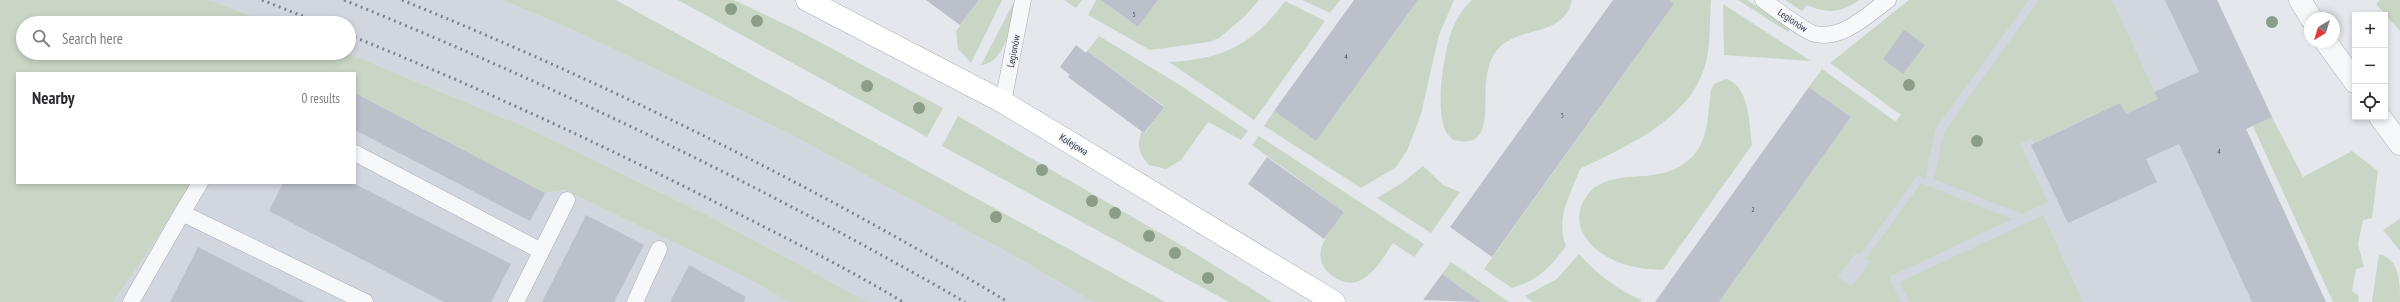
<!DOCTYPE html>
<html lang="en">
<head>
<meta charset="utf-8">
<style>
	body { margin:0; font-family:"PT Sans Narrow",sans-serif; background:#f7f7f7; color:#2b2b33 }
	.controls { position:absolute; right:12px; top:12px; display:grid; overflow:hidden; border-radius:0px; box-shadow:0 2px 6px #0003 }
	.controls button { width:36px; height:36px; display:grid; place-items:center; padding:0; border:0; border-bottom:1px solid #e1e1e2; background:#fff; color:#2b2b33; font:20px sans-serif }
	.compass { position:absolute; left:2304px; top:12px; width:36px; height:36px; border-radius:50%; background:#fff; box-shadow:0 2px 6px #0003; rotate:218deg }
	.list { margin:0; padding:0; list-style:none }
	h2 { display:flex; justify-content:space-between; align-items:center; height:52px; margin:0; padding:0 16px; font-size:17px }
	h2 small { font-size:13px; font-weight:400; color:#7c7c81 }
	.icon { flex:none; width:22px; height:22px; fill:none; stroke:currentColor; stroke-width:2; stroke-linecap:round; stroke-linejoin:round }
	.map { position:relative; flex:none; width:2400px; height:302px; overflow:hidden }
	.search { position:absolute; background:#fff; box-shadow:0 2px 6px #0003; left:16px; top:16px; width:340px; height:44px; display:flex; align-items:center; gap:10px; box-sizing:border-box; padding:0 14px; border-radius:22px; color:#7c7c81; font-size:15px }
	.panel { position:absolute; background:#fff; box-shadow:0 2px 6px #0003; left:16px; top:72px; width:340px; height:112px; border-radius:0px }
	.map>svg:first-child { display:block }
	.built { fill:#d2d6de }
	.green { fill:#c9d6c5 }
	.building { fill:#bbc0ca }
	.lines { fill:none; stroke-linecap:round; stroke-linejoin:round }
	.lane-casing { stroke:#a9aeb7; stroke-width:17 }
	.street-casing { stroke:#a9aeb7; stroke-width:23 }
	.secondary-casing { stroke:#a9aeb7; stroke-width:23 }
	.lane { stroke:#f7f8fa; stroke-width:16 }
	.street { stroke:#f7f8fa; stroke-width:22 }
	.secondary { stroke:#fff; stroke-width:22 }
	.rail { stroke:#7d8696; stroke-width:3; stroke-dasharray:2 4; stroke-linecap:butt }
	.tree { fill:#899d89 }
	.labels { text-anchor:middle; stroke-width:3.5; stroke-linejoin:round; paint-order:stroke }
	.number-label { font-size:8px; fill:#4f5766 }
	.street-label { font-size:10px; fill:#2b3445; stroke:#f4f6f9 }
</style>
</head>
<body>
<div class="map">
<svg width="2400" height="302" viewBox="0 0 2400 302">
	<rect width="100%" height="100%" fill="#e4e7ec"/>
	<path class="built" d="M209 0H502L580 33 788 133 1009 253 1093 302H868L709 216 526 127 347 53H349V23H271Z
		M1982 0H2217L2272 117 2246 129 2326 302H1768Z
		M355 93 545 193 565 190 749 279 789 302H113L150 249 191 183H355Z"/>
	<path class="green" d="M0 0H209L271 23H23V53H347L526 127 709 216 868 302H789L749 279 565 190 545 193 355 93V73H17V183H191L150 249 113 302H0Z
		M502 0H616L1165 302H1093L1009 253 788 133 580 33Z
		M678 0H734L799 31 943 108 927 137Z
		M979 0H1002L971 63 958 49 956 31Z
		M1015 0H1017C1011 20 1007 63 981 65Z
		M1064 0H1082L1076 8Z
		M1096 0H1101L1138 27 1158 0H1259L1244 17 1219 38 1209 42 1150 50 1088 15Z
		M1302 0H1340L1330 13Z
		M1418 0H1454L1439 35 1421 114 1407 151 1396 167 1361 188 1264 126 1274 111 1316 141Z
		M1472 0H1572C1564 36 1525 26 1502 45 1473 69 1496 124 1476 138 1471 142 1465 142 1459 141 1428 138 1444 53 1451 33 1455 21 1462 9 1472 0Z
		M1669 0H1711C1709 26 1712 57 1699 81 1676 126 1622 148 1580 169 1570 196 1555 218 1566 246 1551 267 1537 281 1512 288L1484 269 1674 4Z
		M1738 0H1747L1790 29 1788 32Z
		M1785 0H1859C1841 13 1827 14 1807 5L1802 11Z
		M1909 0H2029L1936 128 1925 178 1918 175 1860 255 1856 253 1838 277 1851 287 1870 262 1866 259 1921 183 2012 219 1889 277 1901 302H1719L1851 117 1809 87 1822 69 1896 122 1901 115 1830 63Z
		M2039 0H2112L2158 99 2126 114 2120 103 2034 143 2032 138 2020 144 2048 202 2022 214 1934 179 1944 132Z
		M2380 0H2400V31L2376 4Z
		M1285 1 1325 21 1254 120 1169 62C1222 60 1254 44 1285 1Z
		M1723 4 1811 61 1724 55Z
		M1099 36 1183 87 1248 131 1241 140 1208 122 1181 160 1166 169 1149 165C1139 154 1136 145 1142 131L1145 133 1164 106 1087 51Z
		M1726 79C1750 86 1749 124 1752 145L1663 270C1651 269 1638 269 1627 265 1604 259 1574 238 1580 211 1582 202 1589 190 1597 186 1627 168 1663 187 1693 156 1709 139 1708 111 1711 90L1714 84Z
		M958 116 1193 252 1273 302H1229L942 146Z
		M2272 117 2303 177 2352 151 2378 171 2372 218 2363 220 2358 244 2364 267 2356 269 2352 291 2359 296 2358 302H2333L2253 126Z
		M1259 136 1424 244 1414 257 1393 243C1384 256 1375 273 1361 280 1353 284 1344 283 1337 279 1304 259 1328 234 1344 212L1252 145Z
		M1423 166 1443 185 1460 192 1431 233 1377 198 1402 183Z
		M2043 215 2083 302H1909L1900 282Z
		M2400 219V251L2383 230Z
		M1579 254C1597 274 1617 290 1642 300L1640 302H1533L1525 296 1557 279Z
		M2379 254C2400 260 2400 281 2400 302H2372Z
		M1451 262 1509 302H1481L1442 274Z"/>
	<path class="building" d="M926 0H979L960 25Z
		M1101 0H1158L1138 27Z
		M1354 0H1418L1316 141 1274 111Z
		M1613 0H1669L1674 4 1492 257 1450 227Z
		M2165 0H2217L2272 117 2246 129 2326 302H2252L2179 144 2146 159 2157 182 2068 223 2031 145 2120 103 2126 114 2158 99 2154 92 2199 72Z
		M1904 30 1925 45 1903 74 1883 59Z
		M1076 45 1086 53 1087 51 1164 107 1144 133 1068 77 1070 75 1060 67Z
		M1809 87 1851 117 1719 302H1655Z
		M355 93 545 193 530 221 355 130Z
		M1267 157 1344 212 1324 239 1248 184Z
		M283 183H353L511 264 491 302H444L269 211Z
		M586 215 644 245 614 302H542Z
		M198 247 305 302H170Z
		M689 265 746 297 744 302H670Z
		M1442 274 1481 302 1423 300Z"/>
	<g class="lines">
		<defs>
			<path id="lane" d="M1763 0C1773 7 1805 32 1815 34 1843 40 1867 15 1888 0
				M1003 102 1023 0
				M355 153 541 251
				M182 213 200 183
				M131 302 182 213 365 302
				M516 302 567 200
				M635 302 659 249"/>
			<path id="street" d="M2300 0 2311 18
				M2326 42 2355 82
				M2380 117 2400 144"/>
			<path id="secondary" d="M807 0 1003 102 1334 302"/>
		</defs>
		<use href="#lane" class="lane-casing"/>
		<use href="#street" class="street-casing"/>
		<use href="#secondary" class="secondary-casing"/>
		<use href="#lane" class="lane"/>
		<use href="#street" class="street"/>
		<use href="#secondary" class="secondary"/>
		<path class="rail" d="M262 0 320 23
			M344 0C558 87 765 187 965 302
			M402 0C611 85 815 186 1008 302
			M349 35C476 86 601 144 723 206 784 237 845 267 903 302"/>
	</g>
	<g class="tree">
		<circle cx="731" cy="9" r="6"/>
		<circle cx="757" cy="21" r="6"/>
		<circle cx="2272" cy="22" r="6"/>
		<circle cx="1909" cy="85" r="6"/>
		<circle cx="867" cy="86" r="6"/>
		<circle cx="919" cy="108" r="6"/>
		<circle cx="1977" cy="141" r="6"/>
		<circle cx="1042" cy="170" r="6"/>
		<circle cx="1092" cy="201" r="6"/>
		<circle cx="1115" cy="213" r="6"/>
		<circle cx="996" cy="217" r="6"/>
		<circle cx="1149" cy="236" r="6"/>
		<circle cx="1175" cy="253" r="6"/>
		<circle cx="1208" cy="278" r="6"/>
	</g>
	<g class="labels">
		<g class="number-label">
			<text x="1134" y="17">5</text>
			<text x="1346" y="59">4</text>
			<text x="1562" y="118">3</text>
			<text x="2219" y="154">4</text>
			<text x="1753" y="212">2</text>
		</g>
		<g class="street-label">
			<text transform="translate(1793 20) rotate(34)" y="4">Legionów</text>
			<text transform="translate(1013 51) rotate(-79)" y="4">Legionów</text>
			<text transform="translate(1074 144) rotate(31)" y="4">Kolejowa</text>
		</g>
	</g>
</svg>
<div class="controls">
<button>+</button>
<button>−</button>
<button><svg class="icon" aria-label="locate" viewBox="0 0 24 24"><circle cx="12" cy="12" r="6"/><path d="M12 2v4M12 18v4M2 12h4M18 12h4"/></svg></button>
</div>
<svg class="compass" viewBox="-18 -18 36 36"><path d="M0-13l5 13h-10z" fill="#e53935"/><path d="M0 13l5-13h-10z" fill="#7c7c81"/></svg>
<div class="search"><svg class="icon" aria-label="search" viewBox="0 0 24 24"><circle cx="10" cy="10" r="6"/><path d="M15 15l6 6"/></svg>Search here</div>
<section class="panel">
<h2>Nearby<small>0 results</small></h2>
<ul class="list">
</ul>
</section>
</div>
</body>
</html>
